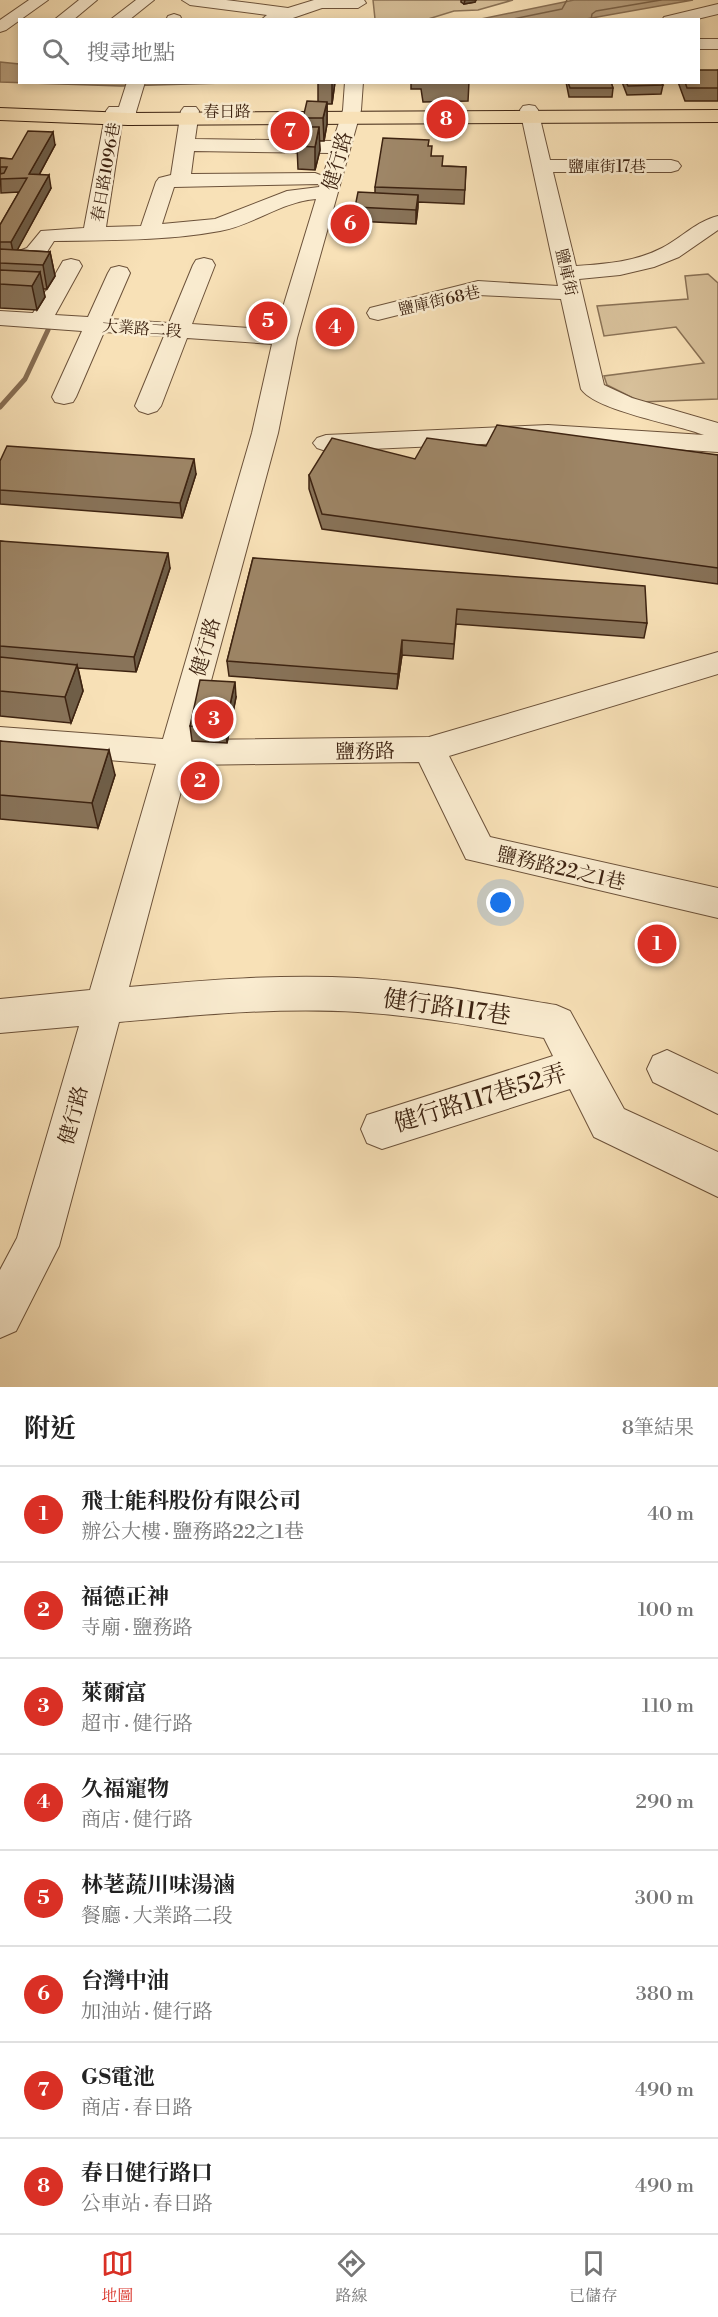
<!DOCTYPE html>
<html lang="zh-TW">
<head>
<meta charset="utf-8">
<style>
	body { margin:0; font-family:"Libre Bodoni","Noto Serif TC",serif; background:#f2f2f2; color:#222 }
	.you { position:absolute; left:501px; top:903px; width:21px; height:21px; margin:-15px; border:4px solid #fff; border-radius:50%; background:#1a73e8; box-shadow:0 0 0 9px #1a73e833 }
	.badge { display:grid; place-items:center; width:39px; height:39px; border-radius:50%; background:#d93025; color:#fff; font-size:20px; font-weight:700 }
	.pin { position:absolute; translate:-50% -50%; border:3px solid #fff; box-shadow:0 2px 6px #0006 }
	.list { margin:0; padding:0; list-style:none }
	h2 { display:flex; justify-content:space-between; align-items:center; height:78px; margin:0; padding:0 24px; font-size:26px }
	h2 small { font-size:20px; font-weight:400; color:#767676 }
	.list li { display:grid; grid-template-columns:39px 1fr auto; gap:18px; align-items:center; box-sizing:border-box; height:96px; padding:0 24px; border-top:2px solid #e0e0e0 }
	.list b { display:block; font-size:22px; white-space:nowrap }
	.list p { margin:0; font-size:20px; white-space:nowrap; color:#767676 }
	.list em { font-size:20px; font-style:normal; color:#767676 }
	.icon { flex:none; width:33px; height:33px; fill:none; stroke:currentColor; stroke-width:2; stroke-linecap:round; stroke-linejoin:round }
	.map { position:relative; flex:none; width:718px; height:1387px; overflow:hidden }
	.search { position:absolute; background:#fff; box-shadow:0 3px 9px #0003; left:18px; right:18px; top:18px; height:66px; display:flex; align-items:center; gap:15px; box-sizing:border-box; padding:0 21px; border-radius:0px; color:#767676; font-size:22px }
	.sheet { height:846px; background:#fff }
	nav { display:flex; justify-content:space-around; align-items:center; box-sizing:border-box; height:84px; border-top:2px solid #e0e0e0; background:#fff; font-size:16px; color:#767676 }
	nav a { display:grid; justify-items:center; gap:3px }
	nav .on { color:#d93025 }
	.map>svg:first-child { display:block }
	.green { fill:#d8c19b; stroke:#8a7256; stroke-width:1.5 }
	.water { fill:#b8a07f; stroke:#876e53; stroke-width:1.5 }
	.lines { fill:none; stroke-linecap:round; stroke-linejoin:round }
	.shore { stroke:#7a6248; stroke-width:1.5 }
	.stream { stroke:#876e53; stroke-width:5 }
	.minor-casing { stroke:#6c523a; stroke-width:2 }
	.major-casing { stroke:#3d2311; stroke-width:2 }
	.minor { fill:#faecd0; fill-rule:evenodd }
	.major { fill:#f8e1b7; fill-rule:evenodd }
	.wall { fill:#887359; stroke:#3d2311; stroke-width:1.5 }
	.shaded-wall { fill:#6f5e48; stroke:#3d2311; stroke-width:1.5 }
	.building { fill:#9e8667; stroke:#3d2311; stroke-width:1.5 }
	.labels { text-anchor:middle; stroke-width:5; stroke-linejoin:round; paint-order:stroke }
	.far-street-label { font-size:16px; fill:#3d2311; stroke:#faecd0 }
	.street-label { font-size:20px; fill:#3d2311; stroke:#faecd0 }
	.near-street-label { font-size:24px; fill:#3d2311; stroke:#faecd0 }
</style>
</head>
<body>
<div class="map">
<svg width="718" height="1387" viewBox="0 0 718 1387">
	<rect width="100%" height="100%" fill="#f8e1b7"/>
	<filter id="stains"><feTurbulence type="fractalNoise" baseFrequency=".00333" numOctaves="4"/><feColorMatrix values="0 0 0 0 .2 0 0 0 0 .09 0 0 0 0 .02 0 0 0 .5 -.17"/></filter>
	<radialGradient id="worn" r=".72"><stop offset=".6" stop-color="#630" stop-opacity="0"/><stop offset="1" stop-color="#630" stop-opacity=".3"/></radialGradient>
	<path class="green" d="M373 0H513L478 10 454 11 425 20 375 19Z
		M708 274 718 283V399L641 402 607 385 604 376 704 363 676 327 604 336 597 306 688 299 685 276Z"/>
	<path class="water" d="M574 0H693L586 19H481Z
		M0 62 19 64 20 82 224 83 121 86 0 82Z"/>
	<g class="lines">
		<path class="shore" d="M508 20 562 9 567 0
			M591 20 592 14 596 11 661 0"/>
		<path class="stream" d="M0 407 25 379 48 330"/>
		<defs>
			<path id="minor" d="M29 0H48L6 30 0 32V20Z
				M79 0H97L73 20H54Z
				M136 0H154L129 20H110Z
				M182 0H226L288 8 314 0H364L366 3 358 8H322L287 20H261L267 15 190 5Z
				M718 4V14L693 20H662L664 17Z
				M174 14 180 16 182 20H166L168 16Z
				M698 39H718V49H698Z
				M127 82H145L136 112 137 119 135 123H122L106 227 141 226 156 182 159 178 171 175 181 111 184 107H196L199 111 195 139 333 141 343 110 345 82H363L361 110 297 338 278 433 195 740 429 737 718 652V674L449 756 490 837 718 888V918L466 859 419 762 188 765 129 987C204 980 281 974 357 978 424 982 490 994 556 1005L570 1011 624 1109 718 1152V1197L594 1137 570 1089 382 1149 367 1143 361 1129 367 1115 553 1056 544 1038C482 1027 420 1016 358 1012 278 1007 198 1015 119 1022L59 1246 16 1331 0 1338V1270L17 1238 79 1026 0 1033V999L90 990 156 764 0 751V727L163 739 252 433 272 344 187 338 161 406 157 411 148 414 139 411 135 406 164 336 104 332 76 397 73 402 64 404 55 402 52 397 82 331 0 325V311L33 313 63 261 71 259 79 261 82 266 55 315 88 317 108 273 111 268 119 266 127 268 130 273 110 319 169 323 193 265 196 260 204 258 212 260 215 265 192 324 276 330 316 199C281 202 253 225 220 231 166 241 109 240 54 241L43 258 0 272V258L27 248 41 231 84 228 106 111 109 107H119ZM194 151 330 153 323 176 315 173 191 174ZM320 184 319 187 287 191 215 219 162 224 174 187Z
				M529 105 535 106 538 110 550 160H671L678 162 681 166 678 170 671 172H553L576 266C605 264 635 262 662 248 681 238 697 221 718 216V230L679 257 654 267 620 275 579 279 604 385 632 398 718 423V452L548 441 326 451 317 448 313 443 317 438 326 435 548 425 704 435C676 424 596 411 581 389L561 299 478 295 378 320 370 318 367 313 370 308 478 281 558 286 520 110 523 106Z
				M667 1050 718 1074V1114L653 1082 647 1069 653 1056Z"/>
			<path id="major" d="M0 108 128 113 718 110V122L128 125 0 120Z"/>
		</defs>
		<use href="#minor" class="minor-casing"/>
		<use href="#major" class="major-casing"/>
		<use href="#minor" class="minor"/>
		<use href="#major" class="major"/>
	</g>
	<path class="wall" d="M461 0H476L475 2 464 4 461 2Z
		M718 70V101H685L678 82H699Z
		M318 82H335L332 104H327V124L324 141H319L320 150 315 170 298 169 297 146 303 127V118L318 102Z
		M411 82H469L468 101 423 102 421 89H411Z
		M566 82H611L613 88 612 97H569Z
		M622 82H661L663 85 661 94 627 95Z
		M55 145 39 175 51 188 17 250 50 252 55 276 47 289H43L45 297 37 310 0 308V225L19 192 1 193 0 158 12 159Z
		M428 146 431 156 443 166 466 167 464 204 418 202 416 224 355 221V207L375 193V187Z
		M486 446 718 455V584L322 529 309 489V475L415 459Z
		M0 461 196 474 182 518 0 504Z
		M0 541 170 568 136 672 78 668 83 691 71 723 0 716Z
		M253 558 647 623 644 638 456 624 453 659 402 655 397 689 229 676 227 661Z
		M236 697 227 743 192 741 190 726Z
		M0 741 115 775 98 828 0 819Z"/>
	<path class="shaded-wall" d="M465 0H476L475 2 464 4Z
		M332 82H335L332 104Z
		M327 102V124L324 141 323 118Z
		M319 127 320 150 315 170V147Z
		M53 132 55 145 32 188 29 174Z
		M49 175 51 188 14 256 11 242Z
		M418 195V208L416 224V210Z
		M50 252 55 276 47 289 43 265Z
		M40 272 45 297 37 310 32 286Z
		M194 459 196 474 182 518 180 503Z
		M168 553 170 568 136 672 134 657Z
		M402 640V655L397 689 398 674Z
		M77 665 83 691 71 723 65 697Z
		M235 682 236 697 227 743 225 728Z
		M109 750 115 775 98 828 92 803Z"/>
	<path class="building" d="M699 70H718V88H687L685 82H699Z
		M568 82H611L613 88H570Z
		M626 82H661L663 85 628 86Z
		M307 101 327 102 323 118H303Z
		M302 127H319L315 147 297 146Z
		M28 131 53 132 29 174 49 175 11 242H0V225L27 178 0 179V174L4 173 7 167H0V158L12 159Z
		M383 138 429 140 428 146H432L431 156H443L442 166 466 167 465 190 375 187Z
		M358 192 418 195 416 210 355 207Z
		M0 249 50 252 43 265 0 263Z
		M0 270 40 272 32 286 0 284Z
		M497 425 718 455V568L322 514 309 475 332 438 415 459 427 438 486 446Z
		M7 446 194 459 180 503 0 490V461Z
		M0 541 168 553 134 657 0 646Z
		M253 558 645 586 647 623 457 609 454 644 402 640 398 674 227 661Z
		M0 657 77 665 65 697 0 691Z
		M200 680 235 682 225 728 190 726Z
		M0 741 109 750 92 803 0 795Z"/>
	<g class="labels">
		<g class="far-street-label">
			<text x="227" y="117">春日路</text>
			<text x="607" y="172">鹽庫街17巷</text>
			<text transform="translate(105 172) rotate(-80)" y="6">春日路1096巷</text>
			<text transform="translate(567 272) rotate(77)" y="6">鹽庫街</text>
			<text transform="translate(439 300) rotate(-13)" y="6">鹽庫街68巷</text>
			<text transform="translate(142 328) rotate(4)" y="6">大業路二段</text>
		</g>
		<g class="street-label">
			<text transform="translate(337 161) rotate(-74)" y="7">健行路</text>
			<text transform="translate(205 647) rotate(-74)" y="7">健行路</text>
			<text transform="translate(365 751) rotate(-1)" y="7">鹽務路</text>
			<text transform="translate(561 868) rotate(13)" y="7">鹽務路22之1巷</text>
			<text transform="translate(73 1115) rotate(-75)" y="7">健行路</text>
		</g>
		<g class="near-street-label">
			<text transform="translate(447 1007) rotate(8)" y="8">健行路117巷</text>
			<text transform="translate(480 1098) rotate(-17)" y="8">健行路117巷52弄</text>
		</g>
	</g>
	<rect width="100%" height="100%" filter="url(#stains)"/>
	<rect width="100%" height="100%" fill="url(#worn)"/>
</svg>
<div class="you"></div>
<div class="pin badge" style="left:657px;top:944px">1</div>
<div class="pin badge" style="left:200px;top:781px">2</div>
<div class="pin badge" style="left:214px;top:719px">3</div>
<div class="pin badge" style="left:335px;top:327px">4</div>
<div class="pin badge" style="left:268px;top:321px">5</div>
<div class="pin badge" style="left:350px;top:224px">6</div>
<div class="pin badge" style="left:290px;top:131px">7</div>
<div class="pin badge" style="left:446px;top:119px">8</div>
<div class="search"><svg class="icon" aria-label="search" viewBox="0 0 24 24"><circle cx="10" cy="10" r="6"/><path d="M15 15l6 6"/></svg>搜尋地點</div>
</div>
<section class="sheet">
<h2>附近<small>8筆結果</small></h2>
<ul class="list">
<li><span class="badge">1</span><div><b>飛士能科股份有限公司</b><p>辦公大樓 · 鹽務路22之1巷</p></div><em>40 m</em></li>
<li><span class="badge">2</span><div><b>福德正神</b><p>寺廟 · 鹽務路</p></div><em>100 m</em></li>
<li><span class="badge">3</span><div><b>萊爾富</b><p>超市 · 健行路</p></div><em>110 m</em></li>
<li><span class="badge">4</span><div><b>久福寵物</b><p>商店 · 健行路</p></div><em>290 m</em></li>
<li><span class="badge">5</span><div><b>林荖蔬川味湯滷</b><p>餐廳 · 大業路二段</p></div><em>300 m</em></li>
<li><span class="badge">6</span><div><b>台灣中油</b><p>加油站 · 健行路</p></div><em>380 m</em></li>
<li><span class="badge">7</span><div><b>GS電池</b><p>商店 · 春日路</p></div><em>490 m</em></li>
<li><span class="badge">8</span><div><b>春日健行路口</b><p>公車站 · 春日路</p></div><em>490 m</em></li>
</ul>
</section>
<nav>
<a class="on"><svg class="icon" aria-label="map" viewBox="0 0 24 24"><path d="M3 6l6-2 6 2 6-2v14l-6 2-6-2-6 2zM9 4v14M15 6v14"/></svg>地圖</a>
<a><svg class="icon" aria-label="directions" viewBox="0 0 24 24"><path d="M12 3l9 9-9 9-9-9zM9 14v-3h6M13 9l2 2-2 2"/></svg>路線</a>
<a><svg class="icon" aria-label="saved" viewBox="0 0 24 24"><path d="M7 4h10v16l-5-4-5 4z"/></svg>已儲存</a>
</nav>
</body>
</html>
